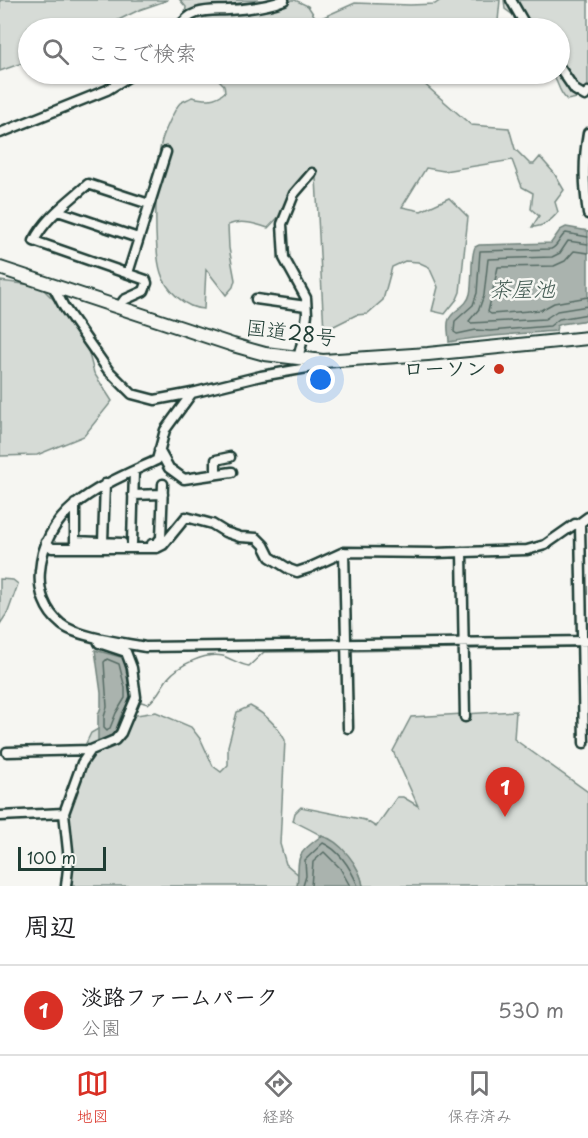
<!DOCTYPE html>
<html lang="ja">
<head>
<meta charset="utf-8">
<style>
	body { margin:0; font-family:"Playpen Sans","Klee One",sans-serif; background:#f2f2f2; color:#202124 }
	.scale { position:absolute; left:18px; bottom:15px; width:88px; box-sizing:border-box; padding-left:6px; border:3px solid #1f3d34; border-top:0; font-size:16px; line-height:21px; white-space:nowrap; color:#1f3d34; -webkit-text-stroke:4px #f6f6f2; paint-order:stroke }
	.you { position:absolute; left:321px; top:380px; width:21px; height:21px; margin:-15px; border:4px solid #fff; border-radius:50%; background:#1a73e8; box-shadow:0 0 0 9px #1a73e833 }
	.badge { display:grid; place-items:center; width:39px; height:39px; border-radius:50%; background:#d93025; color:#fff; font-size:20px; font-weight:700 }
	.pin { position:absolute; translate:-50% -50px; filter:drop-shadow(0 2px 3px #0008) }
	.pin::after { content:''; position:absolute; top:32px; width:21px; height:18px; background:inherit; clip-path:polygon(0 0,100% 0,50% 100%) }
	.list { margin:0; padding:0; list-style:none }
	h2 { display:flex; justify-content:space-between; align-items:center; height:78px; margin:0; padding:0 24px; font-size:26px }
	h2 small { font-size:20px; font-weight:400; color:#757577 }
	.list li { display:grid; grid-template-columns:39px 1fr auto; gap:18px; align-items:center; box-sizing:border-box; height:90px; padding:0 24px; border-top:2px solid #e0e0e0 }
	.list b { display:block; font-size:22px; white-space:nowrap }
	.list p { margin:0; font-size:20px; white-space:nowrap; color:#757577 }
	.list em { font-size:20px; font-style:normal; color:#757577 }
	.icon { flex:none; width:33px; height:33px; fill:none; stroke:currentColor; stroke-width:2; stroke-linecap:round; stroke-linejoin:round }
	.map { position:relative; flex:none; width:588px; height:886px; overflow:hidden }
	.search { position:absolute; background:#fff; box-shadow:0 2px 4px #0004; left:18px; right:18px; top:18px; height:66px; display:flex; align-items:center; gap:15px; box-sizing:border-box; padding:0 21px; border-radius:33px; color:#757577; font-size:22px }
	.sheet { height:168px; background:#fff }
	nav { display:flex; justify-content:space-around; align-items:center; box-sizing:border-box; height:84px; border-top:2px solid #e0e0e0; background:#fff; font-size:16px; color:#757577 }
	nav a { display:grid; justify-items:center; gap:3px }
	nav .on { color:#d93025 }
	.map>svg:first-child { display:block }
	.green { fill:#d6dbd6; stroke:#7a8c85; stroke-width:1.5 }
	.water { fill:#aab3ae; stroke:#72847d; stroke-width:1.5 }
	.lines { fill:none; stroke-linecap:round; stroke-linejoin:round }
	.shore { stroke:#576c65; stroke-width:1.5 }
	.stream { stroke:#72847d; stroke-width:1.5 }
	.minor-casing { stroke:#1f3d34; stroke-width:13 }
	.highway-casing { stroke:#1f3d34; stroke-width:16 }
	.minor { stroke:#f6f6f2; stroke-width:8 }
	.highway { stroke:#f6f6f2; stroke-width:12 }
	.poi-dot { fill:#c8321e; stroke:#f6f6f2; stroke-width:2 }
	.labels { text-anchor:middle; stroke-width:5; stroke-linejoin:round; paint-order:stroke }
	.street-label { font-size:21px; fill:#1f3d34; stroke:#f6f6f2 }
	.poi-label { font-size:21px; font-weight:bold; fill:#1f3d34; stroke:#f6f6f2; text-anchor:end }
	.water-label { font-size:22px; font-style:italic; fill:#425a52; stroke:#f6f6f2 }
</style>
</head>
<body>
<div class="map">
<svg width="588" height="886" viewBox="0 0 588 886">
	<rect width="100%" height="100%" fill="#f6f6f2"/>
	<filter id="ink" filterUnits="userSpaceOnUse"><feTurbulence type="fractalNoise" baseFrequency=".0167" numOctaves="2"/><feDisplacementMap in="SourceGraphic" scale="12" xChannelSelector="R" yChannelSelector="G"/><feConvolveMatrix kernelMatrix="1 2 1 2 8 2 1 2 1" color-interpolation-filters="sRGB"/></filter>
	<g filter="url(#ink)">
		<path class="green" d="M0 0H168L139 10 102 28H28V61L0 71Z
			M180 0H295L308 6 317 20 355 3 410 5 435 4 441 0H500L498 21 492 28H181C181 20 186 15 186 7Z
			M504 0H588V88L577 98 567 100C557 90 559 82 552 74H560V28H518L513 15 505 9Z
			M213 74H413L471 125 509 128 515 149 530 164H534L540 157 554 173 564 190 555 202 558 212C551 221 543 227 532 227L539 216 531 209 533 193 522 187 512 160 444 171 426 168 402 207 421 211 449 198 468 217 460 292 457 299 445 314 432 311 438 287 429 267 418 262 405 261 392 267 383 300 367 314 356 315 324 331 316 178 268 228C256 224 241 219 228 225L229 248 235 280 233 287 226 295 206 269 204 309C186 309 166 290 161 273 153 249 155 165 162 140 164 133 175 108 180 103 183 101 189 99 192 97 205 100 215 101 225 92L224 85Z
			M0 281 40 286 57 303 88 350 94 373 112 401 84 436 37 455 0 456Z
			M0 579 13 580 18 584 8 612 0 624Z
			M250 706C265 714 277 725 285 740L280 844 286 864 300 876 297 886H70L66 797 77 762 91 733 117 718 156 712 191 727 201 740 213 766 221 772 228 765V746L237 712Z
			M516 711 514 739 588 792V886H363C357 851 322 835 293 821L295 813 301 807 365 820 376 827 397 797H403L418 806 393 751 411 717Z"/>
		<path class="water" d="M566 227 588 231V320L561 324 557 326 556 331C520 334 484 335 449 342 449 335 446 325 449 319 455 308 467 307 470 294 473 281 470 258 475 247L479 245 551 243 560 230Z
			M95 650 124 658 131 699 121 715 115 733 100 741H98V715L101 707V693Z
			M321 836C341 840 360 867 363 886H297C299 876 296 860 302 853 307 846 315 841 321 836Z"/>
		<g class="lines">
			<path class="shore" d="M588 237 566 233C559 237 559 246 551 249L480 251 477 293 473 305 455 321 454 332 457 334 476 330 490 331 550 326 559 319 588 314
				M588 244 568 241 560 253 552 257 488 259 484 295 479 309 469 321 471 323 545 319 557 311 588 306
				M588 253 574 251 565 261 554 266 498 267 488 312 491 314 541 310 554 303 588 297
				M107 659 119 664 125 688V698L116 713 110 728 107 731 104 728V717L107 707 104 662Z
				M303 886 306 876 305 860 323 843C341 851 351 869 358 886
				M311 886 313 862 324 852 340 868 350 886"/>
			<path class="stream" d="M467 649 579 647
				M350 651 459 649
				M138 701 148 704C158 697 161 687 168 678 179 665 205 652 223 656 232 659 240 665 249 666L264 652 342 651"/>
			<defs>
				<path id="minor" d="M511 0 527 28
					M179 28C191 8 208 11 228 10 246 9 267 7 284 0
					M560 68 575 90 585 96 588 92
					M0 133 107 90 133 74
					M588 133C583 162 584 185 588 214
					M58 211 138 238
					M128 273 166 152
					M53 286 64 307 108 370 132 394 155 400 192 393 261 376 319 366 323 361
					M256 299 306 306
					M119 307 124 300 144 291 147 283 146 280 34 241C46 217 68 202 88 184L149 204
					M298 358 304 335 307 314 306 298 284 258 282 224 294 194 312 173
					M192 393 165 430 157 460C106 484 45 505 40 571 38 591 45 611 61 624 76 637 125 643 145 647L588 641
					M159 450 169 468 184 479 232 472
					M216 474V460L230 457
					M133 495 163 494
					M75 504V541L122 543
					M577 525 588 517
					M46 542 52 548H157L163 545 186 517 212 524 225 532 240 537 257 538 264 545 270 557 289 569 297 572 309 568 344 552 435 553 527 550 545 545 575 524 580 525 584 743
					M103 542 105 484
					M132 543 134 471
					M152 544H156L161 538 163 484
					M344 552 348 728
					M462 552 465 717
					M7 752 91 750 115 740 121 733 136 697 132 668 126 652 99 643 98 640
					M0 816 64 813
					M66 886 69 860 64 813 82 763 91 750"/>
				<path id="highway" d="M0 268 233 345 265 354 323 361 428 354 588 338"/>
			</defs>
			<use href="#minor" class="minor-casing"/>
			<use href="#highway" class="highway-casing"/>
			<use href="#minor" class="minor"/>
			<use href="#highway" class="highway"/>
		</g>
	</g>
	<circle class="poi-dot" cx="499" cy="369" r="6"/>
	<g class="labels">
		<g class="street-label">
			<text transform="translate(291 333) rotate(7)" y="7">国道28号</text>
		</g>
		<g class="poi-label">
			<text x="487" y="376">ローソン</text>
		</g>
		<g class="water-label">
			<text x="522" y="297">茶屋池</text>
		</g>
	</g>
</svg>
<div class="scale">100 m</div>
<div class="you"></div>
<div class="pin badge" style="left:505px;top:817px">1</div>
<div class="search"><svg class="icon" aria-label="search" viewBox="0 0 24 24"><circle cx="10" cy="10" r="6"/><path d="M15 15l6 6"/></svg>ここで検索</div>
</div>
<section class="sheet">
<h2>周辺<small></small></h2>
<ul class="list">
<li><span class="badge">1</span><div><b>淡路ファームパーク</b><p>公園</p></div><em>530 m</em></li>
</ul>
</section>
<nav>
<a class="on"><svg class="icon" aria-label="map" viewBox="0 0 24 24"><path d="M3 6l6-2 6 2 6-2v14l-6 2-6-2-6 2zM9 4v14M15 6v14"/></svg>地図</a>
<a><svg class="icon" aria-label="directions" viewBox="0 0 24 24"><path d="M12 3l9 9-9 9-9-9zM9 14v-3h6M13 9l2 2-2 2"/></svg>経路</a>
<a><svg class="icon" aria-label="saved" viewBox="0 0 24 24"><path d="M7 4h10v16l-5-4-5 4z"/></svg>保存済み</a>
</nav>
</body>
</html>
